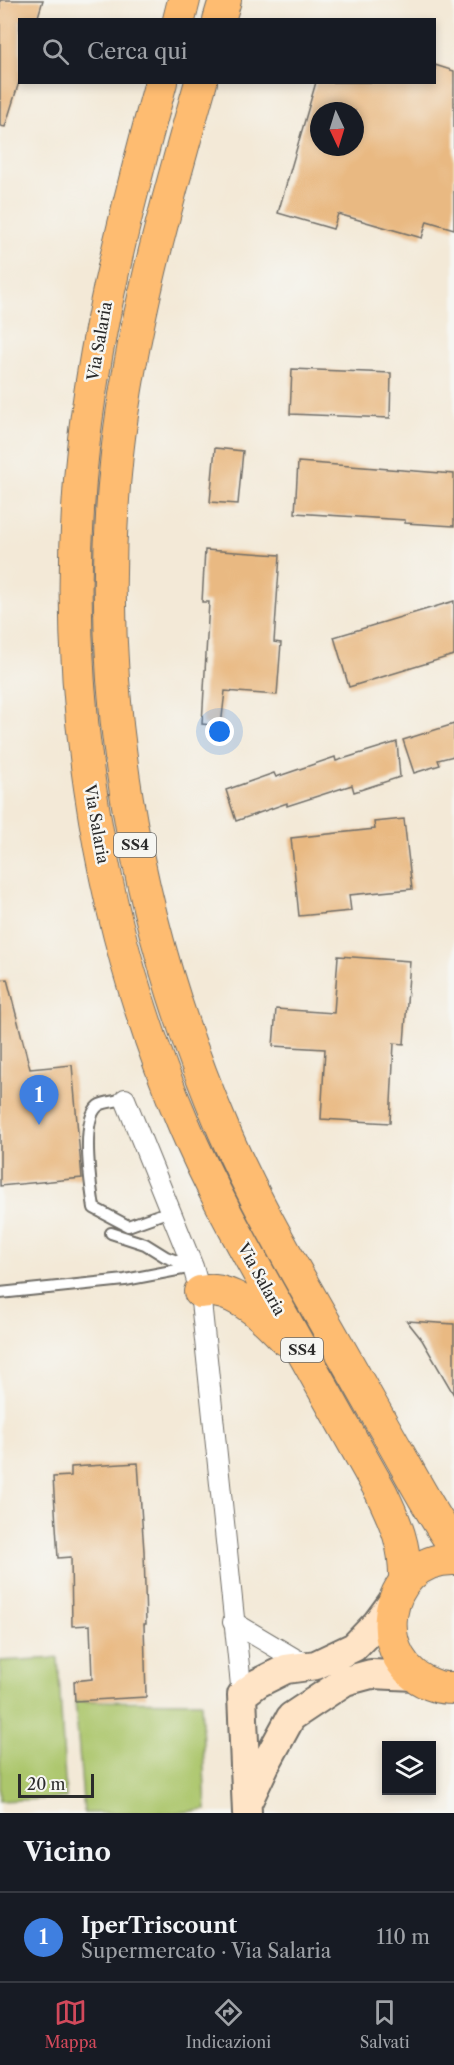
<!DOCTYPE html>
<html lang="it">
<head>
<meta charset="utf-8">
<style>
	body { margin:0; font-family:"Libre Caslon Text",serif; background:#20242c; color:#f1f3f6 }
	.controls { position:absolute; right:18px; bottom:18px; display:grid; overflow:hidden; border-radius:0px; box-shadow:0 3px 9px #0003 }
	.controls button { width:54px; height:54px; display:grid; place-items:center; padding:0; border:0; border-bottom:2px solid #363941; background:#171b24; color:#f1f3f6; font:30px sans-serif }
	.compass { position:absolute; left:310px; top:102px; width:54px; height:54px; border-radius:50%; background:#171b24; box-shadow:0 3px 9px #0003; rotate:176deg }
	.scale { position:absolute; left:18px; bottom:15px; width:76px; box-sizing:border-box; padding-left:6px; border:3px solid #2b2b2b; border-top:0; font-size:16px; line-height:21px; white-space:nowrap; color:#2b2b2b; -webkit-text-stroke:4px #f6f6f2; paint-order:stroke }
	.you { position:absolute; left:220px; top:732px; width:21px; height:21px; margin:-15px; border:4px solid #fff; border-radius:50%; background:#1a73e8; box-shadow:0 0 0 9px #1a73e833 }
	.badge { display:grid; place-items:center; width:39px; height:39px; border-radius:50%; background:#d1495b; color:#fff; font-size:20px; font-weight:700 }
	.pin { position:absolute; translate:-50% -50px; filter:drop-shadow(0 2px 3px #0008) }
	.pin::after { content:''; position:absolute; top:32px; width:21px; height:18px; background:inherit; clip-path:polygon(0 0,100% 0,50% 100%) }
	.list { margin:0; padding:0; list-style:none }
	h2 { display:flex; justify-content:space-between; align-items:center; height:78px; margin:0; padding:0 24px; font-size:26px }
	h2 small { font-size:20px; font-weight:400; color:#9ea1a6 }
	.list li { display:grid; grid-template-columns:39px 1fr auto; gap:18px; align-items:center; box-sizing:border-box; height:90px; padding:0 24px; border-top:2px solid #363941 }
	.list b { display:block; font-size:22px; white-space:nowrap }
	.list p { margin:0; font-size:20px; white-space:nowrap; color:#9ea1a6 }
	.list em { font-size:20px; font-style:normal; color:#9ea1a6 }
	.icon { flex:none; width:33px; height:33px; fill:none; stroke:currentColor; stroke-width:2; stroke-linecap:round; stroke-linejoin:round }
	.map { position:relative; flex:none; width:454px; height:1813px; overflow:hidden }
	.search { position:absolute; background:#171b24; box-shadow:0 3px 9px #0003; left:18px; right:18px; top:18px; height:66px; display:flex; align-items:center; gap:15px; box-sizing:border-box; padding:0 21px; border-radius:0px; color:#9ea1a6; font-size:22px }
	.sheet { height:168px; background:#171b24 }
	nav { display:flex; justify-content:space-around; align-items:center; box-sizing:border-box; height:84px; border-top:2px solid #363941; background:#171b24; font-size:16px; color:#9ea1a6 }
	nav a { display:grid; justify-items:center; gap:3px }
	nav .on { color:#d1495b }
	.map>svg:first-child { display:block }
	.pitch { fill:#acc66c; stroke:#6c784c; stroke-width:1.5 }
	.building { fill:#e9b982; fill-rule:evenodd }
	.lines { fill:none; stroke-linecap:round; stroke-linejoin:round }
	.lane-casing { stroke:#716e67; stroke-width:14 }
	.street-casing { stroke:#716e67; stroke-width:22 }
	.secondary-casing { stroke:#716e67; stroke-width:32 }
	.primary-casing { stroke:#716e67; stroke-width:34 }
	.lane { stroke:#fff; stroke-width:10 }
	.street { stroke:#fff; stroke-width:20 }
	.secondary { stroke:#ffe4c6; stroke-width:28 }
	.primary { stroke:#febc71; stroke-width:32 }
	.labels { text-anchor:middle; stroke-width:5; stroke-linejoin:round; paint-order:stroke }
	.shield { fill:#f6f6f2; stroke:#686867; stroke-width:1.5 }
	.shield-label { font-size:15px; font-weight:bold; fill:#2b2b2b }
	.street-label { font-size:16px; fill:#2b2b2b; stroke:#f6f6f2 }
</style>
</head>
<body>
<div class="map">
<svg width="454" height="1813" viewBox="0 0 454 1813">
	<rect width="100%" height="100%" fill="#f6f6f2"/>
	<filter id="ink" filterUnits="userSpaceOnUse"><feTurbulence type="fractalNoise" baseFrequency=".0167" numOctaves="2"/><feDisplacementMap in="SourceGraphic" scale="12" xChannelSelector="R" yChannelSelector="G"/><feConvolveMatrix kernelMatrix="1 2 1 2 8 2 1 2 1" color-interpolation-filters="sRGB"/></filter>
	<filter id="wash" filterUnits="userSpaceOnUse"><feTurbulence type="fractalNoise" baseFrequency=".008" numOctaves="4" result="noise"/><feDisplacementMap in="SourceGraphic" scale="24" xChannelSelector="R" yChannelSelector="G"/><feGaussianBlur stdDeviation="1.35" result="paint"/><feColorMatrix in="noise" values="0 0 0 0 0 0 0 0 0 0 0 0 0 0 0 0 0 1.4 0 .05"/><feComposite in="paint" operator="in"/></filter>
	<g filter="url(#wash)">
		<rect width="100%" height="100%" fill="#f3e9d7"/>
		<path class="pitch" d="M58 1658 66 1798 0 1801V1661Z
			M75 1701 201 1702 206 1810 172 1813H84Z"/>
		<g id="blocks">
			<path class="building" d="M0 0H43L37 20H20V79L5 127 0 126Z
				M435 65 454 71V229L427 221 422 238 338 214 333 229 278 213 316 82H435ZM319 111H355V147H319Z
				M292 369 391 373 390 418 290 414Z
				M215 448 243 451 238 504 210 502Z
				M298 462 454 474V526L405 523V520L295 513Z
				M205 550 280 555 274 642 281 643 277 695 225 691 221 726 202 724 209 602H202Z
				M454 601V655L349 687 334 637Z
				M454 724V756L438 760 440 765 414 773 403 740Z
				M397 742 400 777 354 792 352 785 287 806V803L236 821 226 790 274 773 276 777 335 757 336 761Z
				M404 819 412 889 349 895 351 911 299 916 291 838 375 829 374 822Z
				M338 956 410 961 404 1044 394 1043 390 1123 321 1119 325 1049 273 1046 276 1009 334 1013Z
				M7 979 30 1069 72 1065 82 1178 0 1186V980Z
				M407 1321 454 1324V1395L422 1340Z
				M138 1463 144 1551 146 1624H144L146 1697 75 1701 74 1681 92 1679 90 1625 72 1626 71 1557 58 1558 53 1477 71 1476V1467Z"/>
		</g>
	</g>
	<g filter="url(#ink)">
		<use href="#blocks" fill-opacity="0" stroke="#716e67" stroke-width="1.5"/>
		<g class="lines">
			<defs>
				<path id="lane" d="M125 1099C117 1101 103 1102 98 1106 80 1121 91 1187 94 1208L128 1226 170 1211
					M111 1233 145 1244 166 1257 193 1267
					M0 1293 125 1280 193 1267"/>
				<path id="street" d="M125 1099 193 1267 200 1292 242 1695
					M233 1622 297 1660 310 1663"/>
				<path id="secondary" d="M249 1799 266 1763 291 1717 345 1681 371 1674 415 1676
					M247 1813 242 1695 258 1683 286 1669 316 1665 354 1647 377 1623 394 1600"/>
				<path id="primary" d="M179 20 184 0
					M219 20 225 0
					M161 82C129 200 98 318 84 439 58 668 93 913 184 1125 211 1189 245 1249 279 1310 313 1370 347 1431 381 1492 396 1523 406 1546 405 1581
					M201 82C166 205 131 327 117 454 92 684 133 919 224 1131 254 1200 292 1265 329 1330 352 1371 375 1412 398 1452 416 1484 433 1516 454 1546
					M200 1292C204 1292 210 1290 214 1291 242 1294 267 1320 285 1339
					M454 1559C381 1558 366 1665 436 1686 441 1688 448 1688 454 1688"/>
			</defs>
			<use href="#lane" class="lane-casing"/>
			<use href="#street" class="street-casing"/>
			<use href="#secondary" class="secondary-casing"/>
			<use href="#primary" class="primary-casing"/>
			<use href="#lane" class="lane"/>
			<use href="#street" class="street"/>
			<use href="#secondary" class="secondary"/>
			<use href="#primary" class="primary"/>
		</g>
	</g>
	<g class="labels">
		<g class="shield">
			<rect x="114" y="833" width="42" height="24" rx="4.5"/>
			<rect x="281" y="1338" width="42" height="24" rx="4.5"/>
		</g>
		<g class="shield-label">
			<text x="135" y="850">SS4</text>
			<text x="302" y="1355">SS4</text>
		</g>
		<g class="street-label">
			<text transform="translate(99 341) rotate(-80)" y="6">Via Salaria</text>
			<text transform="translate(97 824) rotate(80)" y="6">Via Salaria</text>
			<text transform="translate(262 1279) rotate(61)" y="6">Via Salaria</text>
		</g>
	</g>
</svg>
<div class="controls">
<button><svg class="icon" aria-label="layers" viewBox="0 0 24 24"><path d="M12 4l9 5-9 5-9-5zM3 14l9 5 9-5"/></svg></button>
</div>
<svg class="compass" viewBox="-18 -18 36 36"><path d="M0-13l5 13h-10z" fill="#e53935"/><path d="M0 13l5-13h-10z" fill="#9ea1a6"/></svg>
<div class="scale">20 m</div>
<div class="you"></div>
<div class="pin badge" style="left:39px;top:1125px;background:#3f7fe0">1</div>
<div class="search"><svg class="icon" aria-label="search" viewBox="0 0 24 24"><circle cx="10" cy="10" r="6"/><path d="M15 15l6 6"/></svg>Cerca qui</div>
</div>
<section class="sheet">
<h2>Vicino<small></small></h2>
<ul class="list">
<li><span class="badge" style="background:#3f7fe0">1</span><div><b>IperTriscount</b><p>Supermercato · Via Salaria</p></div><em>110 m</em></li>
</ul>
</section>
<nav>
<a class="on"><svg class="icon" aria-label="map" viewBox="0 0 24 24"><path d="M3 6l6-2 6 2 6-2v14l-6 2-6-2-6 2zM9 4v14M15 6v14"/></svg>Mappa</a>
<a><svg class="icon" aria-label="directions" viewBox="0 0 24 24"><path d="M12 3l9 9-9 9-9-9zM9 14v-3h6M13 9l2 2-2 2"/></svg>Indicazioni</a>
<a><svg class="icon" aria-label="saved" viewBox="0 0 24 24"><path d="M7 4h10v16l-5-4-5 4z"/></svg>Salvati</a>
</nav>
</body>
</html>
